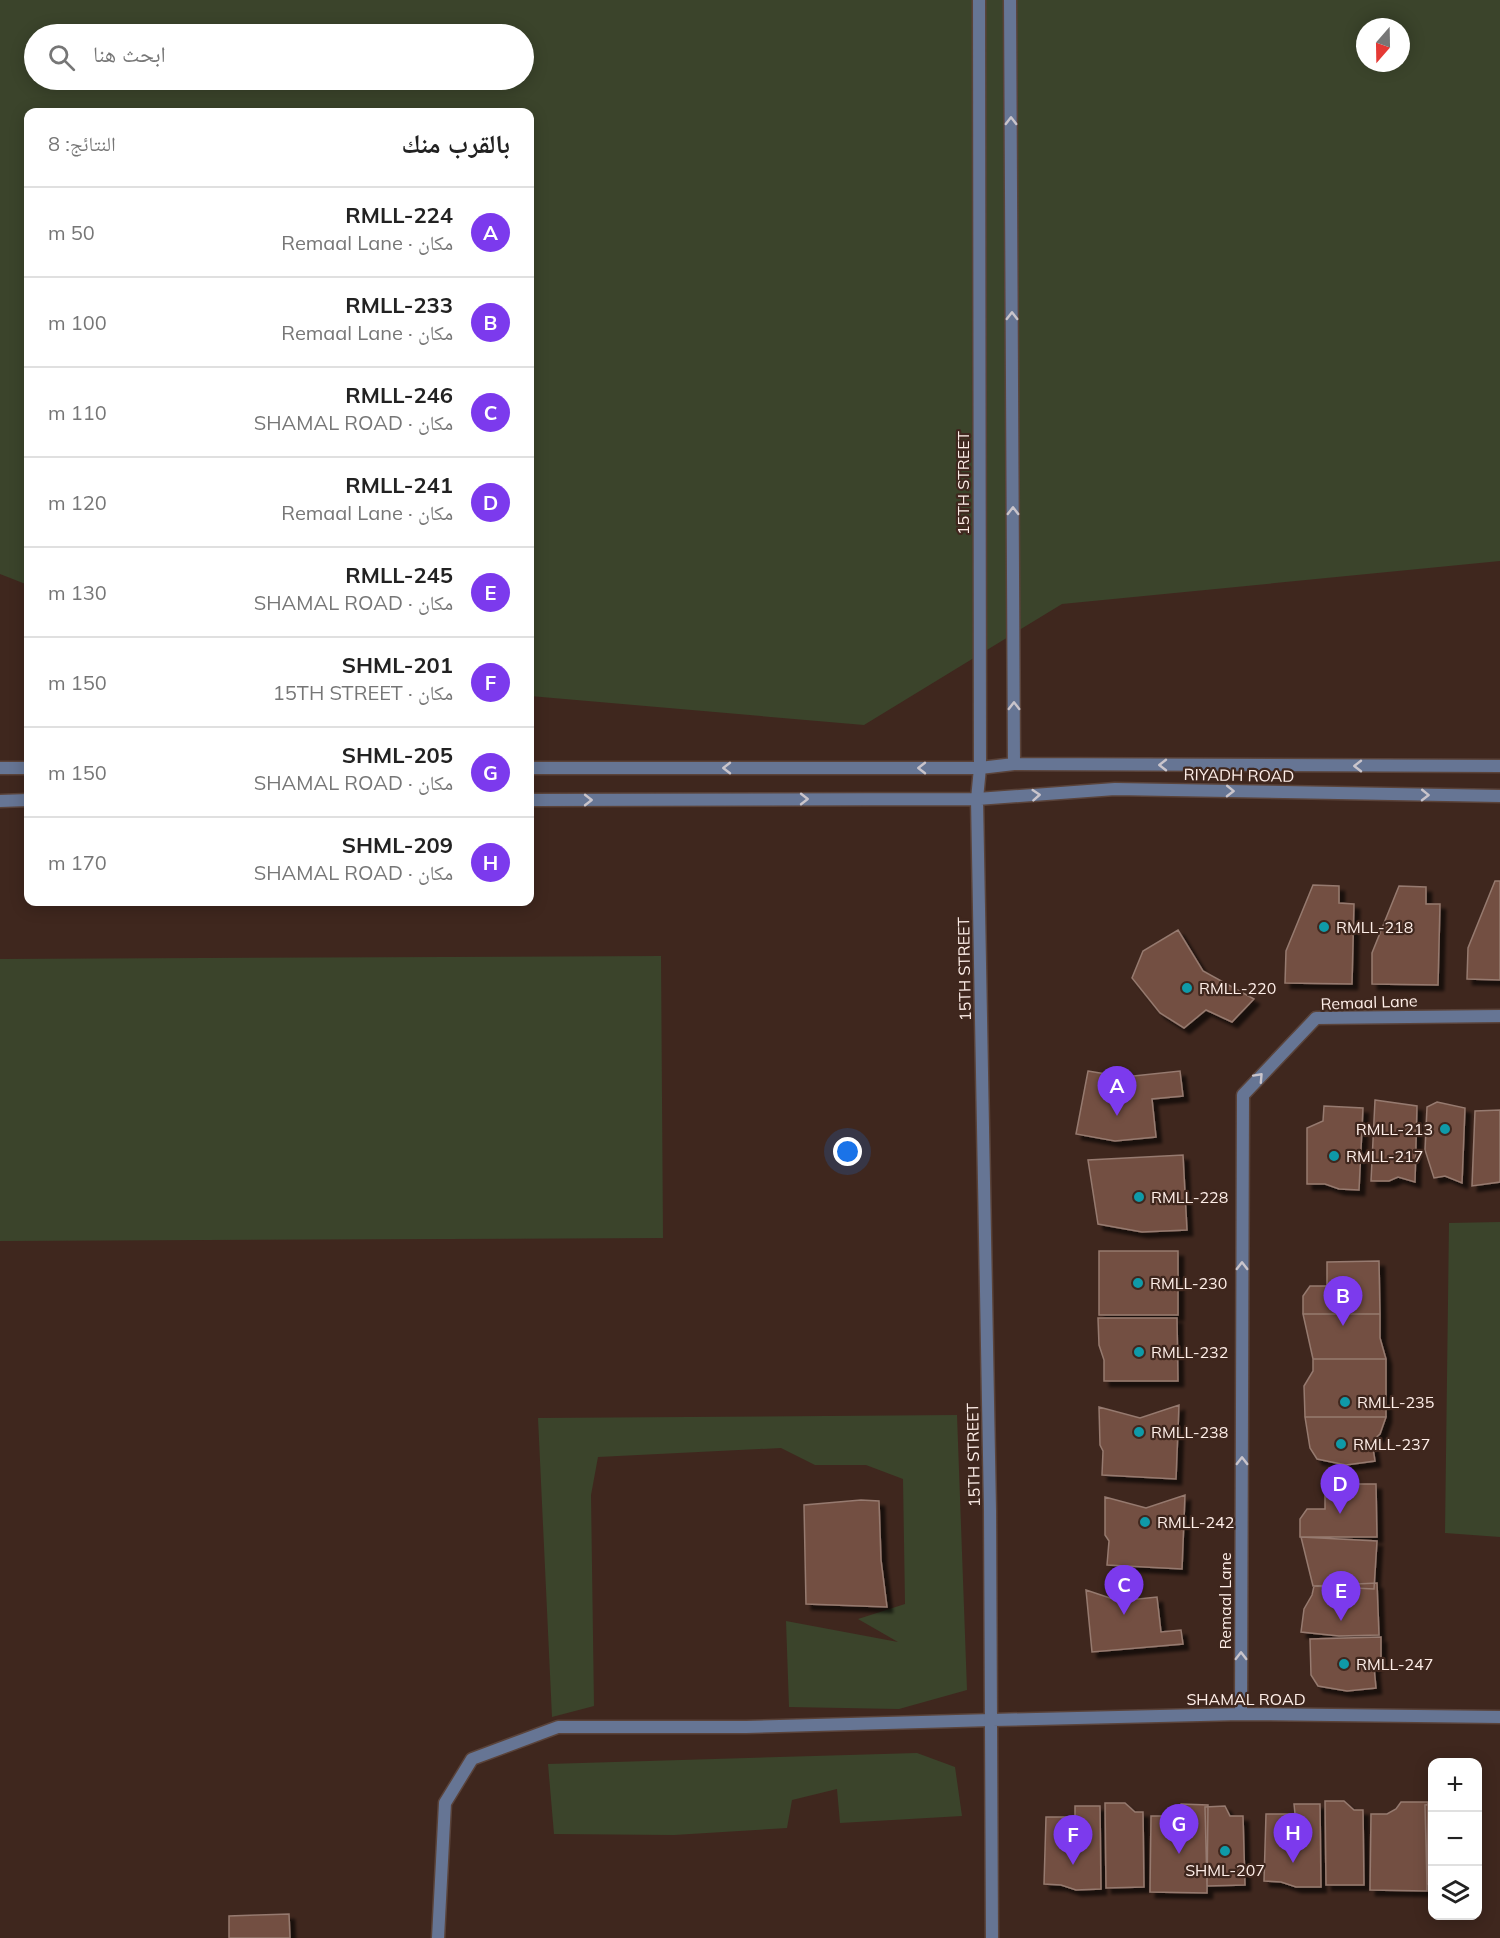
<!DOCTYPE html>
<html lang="ar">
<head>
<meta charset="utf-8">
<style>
	body { margin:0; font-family:Mulish,"Noto Naskh Arabic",sans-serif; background:#f6f6f6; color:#222; direction:rtl }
	.controls { position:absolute; right:18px; bottom:18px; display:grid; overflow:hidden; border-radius:12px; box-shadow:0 3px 15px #0003 }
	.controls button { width:54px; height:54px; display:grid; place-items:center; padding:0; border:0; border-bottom:2px solid #e0e0e0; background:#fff; color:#222; font:30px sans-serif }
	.compass { position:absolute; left:1356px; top:18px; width:54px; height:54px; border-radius:50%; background:#fff; box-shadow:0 3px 15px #0003; rotate:200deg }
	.you { position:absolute; left:848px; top:1152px; width:21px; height:21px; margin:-15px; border:4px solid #fff; border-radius:50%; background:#1a73e8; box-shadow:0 0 0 9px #1a73e833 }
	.badge { display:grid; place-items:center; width:39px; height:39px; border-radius:50%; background:#7c3aed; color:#fff; font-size:20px; font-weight:700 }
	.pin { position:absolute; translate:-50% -50px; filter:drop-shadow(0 2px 3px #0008) }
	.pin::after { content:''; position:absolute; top:32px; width:21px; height:18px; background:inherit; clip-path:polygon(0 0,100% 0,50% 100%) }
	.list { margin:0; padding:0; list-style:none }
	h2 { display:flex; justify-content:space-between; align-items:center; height:78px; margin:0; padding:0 24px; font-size:26px }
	h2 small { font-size:20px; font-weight:400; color:#767676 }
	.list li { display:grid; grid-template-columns:39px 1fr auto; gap:18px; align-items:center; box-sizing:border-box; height:90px; padding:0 24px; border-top:2px solid #e0e0e0 }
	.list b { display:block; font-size:22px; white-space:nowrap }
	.list p { margin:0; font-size:20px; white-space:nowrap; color:#767676 }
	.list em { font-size:20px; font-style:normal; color:#767676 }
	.icon { flex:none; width:33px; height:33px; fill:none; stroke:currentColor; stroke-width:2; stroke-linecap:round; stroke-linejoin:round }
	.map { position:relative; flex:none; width:1500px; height:1938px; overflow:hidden; direction:ltr }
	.search { position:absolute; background:#fff; box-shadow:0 3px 15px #0003; left:24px; top:24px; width:510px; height:66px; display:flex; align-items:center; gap:15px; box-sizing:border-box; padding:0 21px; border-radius:33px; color:#767676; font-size:22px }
	.panel { position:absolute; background:#fff; box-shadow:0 3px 15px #0003; left:24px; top:108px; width:510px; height:798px; border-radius:12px; direction:rtl }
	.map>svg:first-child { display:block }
	.green { fill:#3b442b; fill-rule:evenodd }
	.building { fill:#735042; stroke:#967a6f; stroke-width:1.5; filter:url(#shadow) }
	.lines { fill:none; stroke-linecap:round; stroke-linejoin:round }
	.service-casing { stroke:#5a433a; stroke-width:15 }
	.minor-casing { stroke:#5a433a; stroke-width:15 }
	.service { stroke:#667594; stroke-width:12 }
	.minor { stroke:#667594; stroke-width:12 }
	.oneway { stroke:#c9c4cb }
	.culture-dot { fill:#0f9aa8; stroke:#3f271e; stroke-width:2 }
	.labels { text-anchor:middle; stroke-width:4.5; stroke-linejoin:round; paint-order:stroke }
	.street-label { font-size:16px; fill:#feeee8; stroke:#3f271e }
	.poi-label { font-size:16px; fill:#feeee8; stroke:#3f271e; text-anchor:start }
</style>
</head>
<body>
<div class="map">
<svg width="1500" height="1938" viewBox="0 0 1500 1938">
	<defs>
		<filter id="shadow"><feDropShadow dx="5.5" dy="5.5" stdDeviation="1.5" flood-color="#0009"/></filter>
	</defs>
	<rect width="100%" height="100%" fill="#3f271e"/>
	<path class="green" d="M0 0H1500V561L1062 604 864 725 530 696V112H28V585L0 574ZM1365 27H1401V63H1365ZM34 34H524V80H34Z
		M661 956 663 1238 0 1241V959Z
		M1500 1222V1537L1445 1533 1449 1223Z
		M957 1415 967 1690 899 1709 789 1707 786 1621 898 1642 858 1619 905 1604 903 1479 866 1465H815L781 1448 598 1457 591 1495 594 1706 552 1717 538 1418Z
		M917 1753 955 1767 962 1816 840 1823 837 1789 792 1800 787 1828 674 1835 554 1834 548 1764Z"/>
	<path class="building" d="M1495 881H1500V980L1467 979 1468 948Z
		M1313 885 1339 886V903L1354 904 1352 984 1285 983 1286 951Z
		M1399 886 1426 887V904H1440L1438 985 1372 984V953Z
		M1178 930 1203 971 1254 999 1232 1022 1206 1010 1184 1028 1160 1013 1132 978 1143 951Z
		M1088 1071 1124 1077 1180 1071 1183 1096 1152 1099 1156 1137 1115 1141 1076 1134Z
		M1375 1100 1417 1106 1415 1182 1398 1177 1389 1181H1371Z
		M1437 1102 1465 1108 1462 1183 1445 1176 1434 1178 1425 1150 1427 1107Z
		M1324 1106 1363 1108 1359 1190 1339 1189 1325 1184H1307V1128L1323 1121Z
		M1500 1110V1182L1472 1186 1475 1111Z
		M1183 1155 1187 1230 1142 1232 1098 1224 1088 1160Z
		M1099 1251H1178V1315H1099Z
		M1379 1261 1380 1314H1303V1296L1310 1286H1327V1262Z
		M1303 1314H1380V1338L1386 1359H1313Z
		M1098 1318H1177L1178 1381H1104V1360L1099 1345Z
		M1313 1359H1386V1417H1305L1304 1386 1313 1371Z
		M1179 1405 1176 1479 1102 1475 1103 1451 1100 1445 1099 1407 1140 1418Z
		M1305 1417H1386L1380 1434 1372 1441 1375 1461 1346 1465 1317 1459 1310 1448Z
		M1325 1484H1376L1377 1537H1300V1519L1307 1509H1325Z
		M1185 1495 1182 1569 1107 1565 1109 1541 1105 1535V1497L1146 1508Z
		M861 1500 879 1501 881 1560 887 1607 806 1604 804 1505Z
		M1301 1537 1377 1541 1374 1589 1313 1586Z
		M1377 1583 1379 1635 1339 1636 1301 1632 1304 1609 1312 1595 1314 1586Z
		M1086 1590 1119 1601 1157 1597 1161 1632 1181 1630 1183 1644 1092 1652Z
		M1381 1637V1661L1374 1667 1376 1688 1347 1691 1318 1686 1311 1675 1310 1639Z
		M1325 1801H1344L1354 1810H1363L1364 1885H1326Z
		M1401 1802H1428L1427 1891 1370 1890 1371 1814H1387L1396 1809Z
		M1105 1803H1125L1135 1812H1143L1144 1887 1106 1888Z
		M1181 1804 1208 1805 1207 1893 1150 1892 1151 1816H1167L1177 1812Z
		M1294 1804H1320L1321 1887H1296L1281 1882 1264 1881 1266 1814H1295Z
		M1432 1804V1884H1427L1425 1805Z
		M1075 1806H1100L1101 1889 1076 1890 1061 1885 1044 1884 1046 1817H1075Z
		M1225 1806 1230 1816H1243L1245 1885 1207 1886 1205 1807Z
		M289 1914 290 1938H229V1916Z"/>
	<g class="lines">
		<defs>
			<path id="service" d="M438 1938 445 1803 472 1759 558 1727H746L992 1720"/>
			<path id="minor" d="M979 0 980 768 977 799 990 1510 992 1938
				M1010 0 1014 764
				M0 768H28
				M530 768H980L1014 764 1500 766
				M530 800 977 799 1115 789 1500 796
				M0 801 28 800
				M1241 1714 1243 1095 1316 1018 1500 1016
				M992 1720 1241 1714 1500 1717"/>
		</defs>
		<use href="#service" class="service-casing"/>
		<use href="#minor" class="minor-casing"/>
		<use href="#service" class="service"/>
		<use href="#minor" class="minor"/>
	</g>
	<defs><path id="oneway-chevron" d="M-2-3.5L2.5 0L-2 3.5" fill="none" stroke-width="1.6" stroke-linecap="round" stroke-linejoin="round" transform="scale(1.5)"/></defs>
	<g class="oneway">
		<use href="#oneway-chevron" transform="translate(1011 121) rotate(-90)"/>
		<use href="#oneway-chevron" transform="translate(1012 316) rotate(-90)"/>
		<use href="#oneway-chevron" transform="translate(1013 511) rotate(-90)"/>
		<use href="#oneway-chevron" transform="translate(1014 706) rotate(-90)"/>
		<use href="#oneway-chevron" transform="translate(1163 765) rotate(-180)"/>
		<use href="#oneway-chevron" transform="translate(1358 766) rotate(-180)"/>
		<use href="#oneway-chevron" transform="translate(727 768) rotate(180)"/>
		<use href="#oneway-chevron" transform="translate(922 768) rotate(180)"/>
		<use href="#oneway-chevron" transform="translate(1230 791) rotate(1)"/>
		<use href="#oneway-chevron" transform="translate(1036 795) rotate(-4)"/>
		<use href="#oneway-chevron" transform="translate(1425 795) rotate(1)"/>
		<use href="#oneway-chevron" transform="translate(804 799)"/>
		<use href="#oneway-chevron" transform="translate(588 800)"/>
		<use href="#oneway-chevron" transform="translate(1259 1077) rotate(-47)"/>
		<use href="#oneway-chevron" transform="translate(1242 1266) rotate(-90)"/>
		<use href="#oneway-chevron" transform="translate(1242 1461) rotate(-90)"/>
		<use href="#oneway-chevron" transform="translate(1241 1656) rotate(-90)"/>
	</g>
	<g class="culture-dot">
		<circle cx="1324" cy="927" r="6"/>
		<circle cx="1187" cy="988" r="6"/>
		<circle cx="1445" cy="1129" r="6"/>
		<circle cx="1334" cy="1156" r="6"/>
		<circle cx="1139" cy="1197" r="6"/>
		<circle cx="1138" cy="1283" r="6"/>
		<circle cx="1139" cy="1352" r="6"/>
		<circle cx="1345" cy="1402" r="6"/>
		<circle cx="1139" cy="1432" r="6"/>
		<circle cx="1341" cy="1444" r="6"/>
		<circle cx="1145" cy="1522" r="6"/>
		<circle cx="1344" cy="1664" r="6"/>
		<circle cx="1225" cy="1851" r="6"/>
	</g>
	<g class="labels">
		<g class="street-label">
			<text transform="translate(963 483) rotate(-90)" y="6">15TH STREET</text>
			<text transform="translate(1239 775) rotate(1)" y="6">RIYADH ROAD</text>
			<text transform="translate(964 969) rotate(-91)" y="6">15TH STREET</text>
			<text transform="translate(1369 1002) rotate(-2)" y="6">Remaal Lane</text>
			<text transform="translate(973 1455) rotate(-91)" y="6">15TH STREET</text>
			<text transform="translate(1225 1601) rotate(-90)" y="6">Remaal Lane</text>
			<text x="1246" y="1705">SHAMAL ROAD</text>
		</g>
		<g class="poi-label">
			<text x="1336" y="933">RMLL-218</text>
			<text x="1199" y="994">RMLL-220</text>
			<text x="1433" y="1135" text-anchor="end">RMLL-213</text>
			<text x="1346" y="1162">RMLL-217</text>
			<text x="1151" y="1203">RMLL-228</text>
			<text x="1150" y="1289">RMLL-230</text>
			<text x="1151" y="1358">RMLL-232</text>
			<text x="1357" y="1408">RMLL-235</text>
			<text x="1151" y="1438">RMLL-238</text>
			<text x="1353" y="1450">RMLL-237</text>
			<text x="1157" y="1528">RMLL-242</text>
			<text x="1356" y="1670">RMLL-247</text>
			<text x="1225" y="1876" text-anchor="middle">SHML-207</text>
		</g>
	</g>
</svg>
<div class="controls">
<button>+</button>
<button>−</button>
<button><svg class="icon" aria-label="layers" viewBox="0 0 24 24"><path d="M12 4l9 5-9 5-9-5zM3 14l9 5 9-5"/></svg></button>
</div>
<svg class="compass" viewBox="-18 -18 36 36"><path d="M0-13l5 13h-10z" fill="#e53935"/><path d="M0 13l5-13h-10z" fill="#767676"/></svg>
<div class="you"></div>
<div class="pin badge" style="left:1117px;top:1116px">A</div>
<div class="pin badge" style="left:1343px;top:1326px">B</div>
<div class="pin badge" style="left:1124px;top:1615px">C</div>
<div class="pin badge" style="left:1340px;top:1514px">D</div>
<div class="pin badge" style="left:1341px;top:1621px">E</div>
<div class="pin badge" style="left:1073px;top:1865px">F</div>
<div class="pin badge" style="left:1179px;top:1854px">G</div>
<div class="pin badge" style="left:1293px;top:1863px">H</div>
<div class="search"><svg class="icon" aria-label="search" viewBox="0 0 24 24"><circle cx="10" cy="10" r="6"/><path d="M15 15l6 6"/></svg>ابحث هنا</div>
<section class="panel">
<h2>بالقرب منك<small>النتائج: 8</small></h2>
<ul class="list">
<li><span class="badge">A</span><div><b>RMLL-224</b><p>مكان · Remaal Lane</p></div><em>50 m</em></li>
<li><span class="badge">B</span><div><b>RMLL-233</b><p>مكان · Remaal Lane</p></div><em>100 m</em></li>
<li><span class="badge">C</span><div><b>RMLL-246</b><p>مكان · SHAMAL ROAD</p></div><em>110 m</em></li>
<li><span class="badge">D</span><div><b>RMLL-241</b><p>مكان · Remaal Lane</p></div><em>120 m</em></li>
<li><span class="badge">E</span><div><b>RMLL-245</b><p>مكان · SHAMAL ROAD</p></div><em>130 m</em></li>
<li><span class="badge">F</span><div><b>SHML-201</b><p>مكان · 15TH STREET</p></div><em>150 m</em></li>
<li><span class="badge">G</span><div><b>SHML-205</b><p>مكان · SHAMAL ROAD</p></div><em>150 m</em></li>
<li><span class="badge">H</span><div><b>SHML-209</b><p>مكان · SHAMAL ROAD</p></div><em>170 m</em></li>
</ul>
</section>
</div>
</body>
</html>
